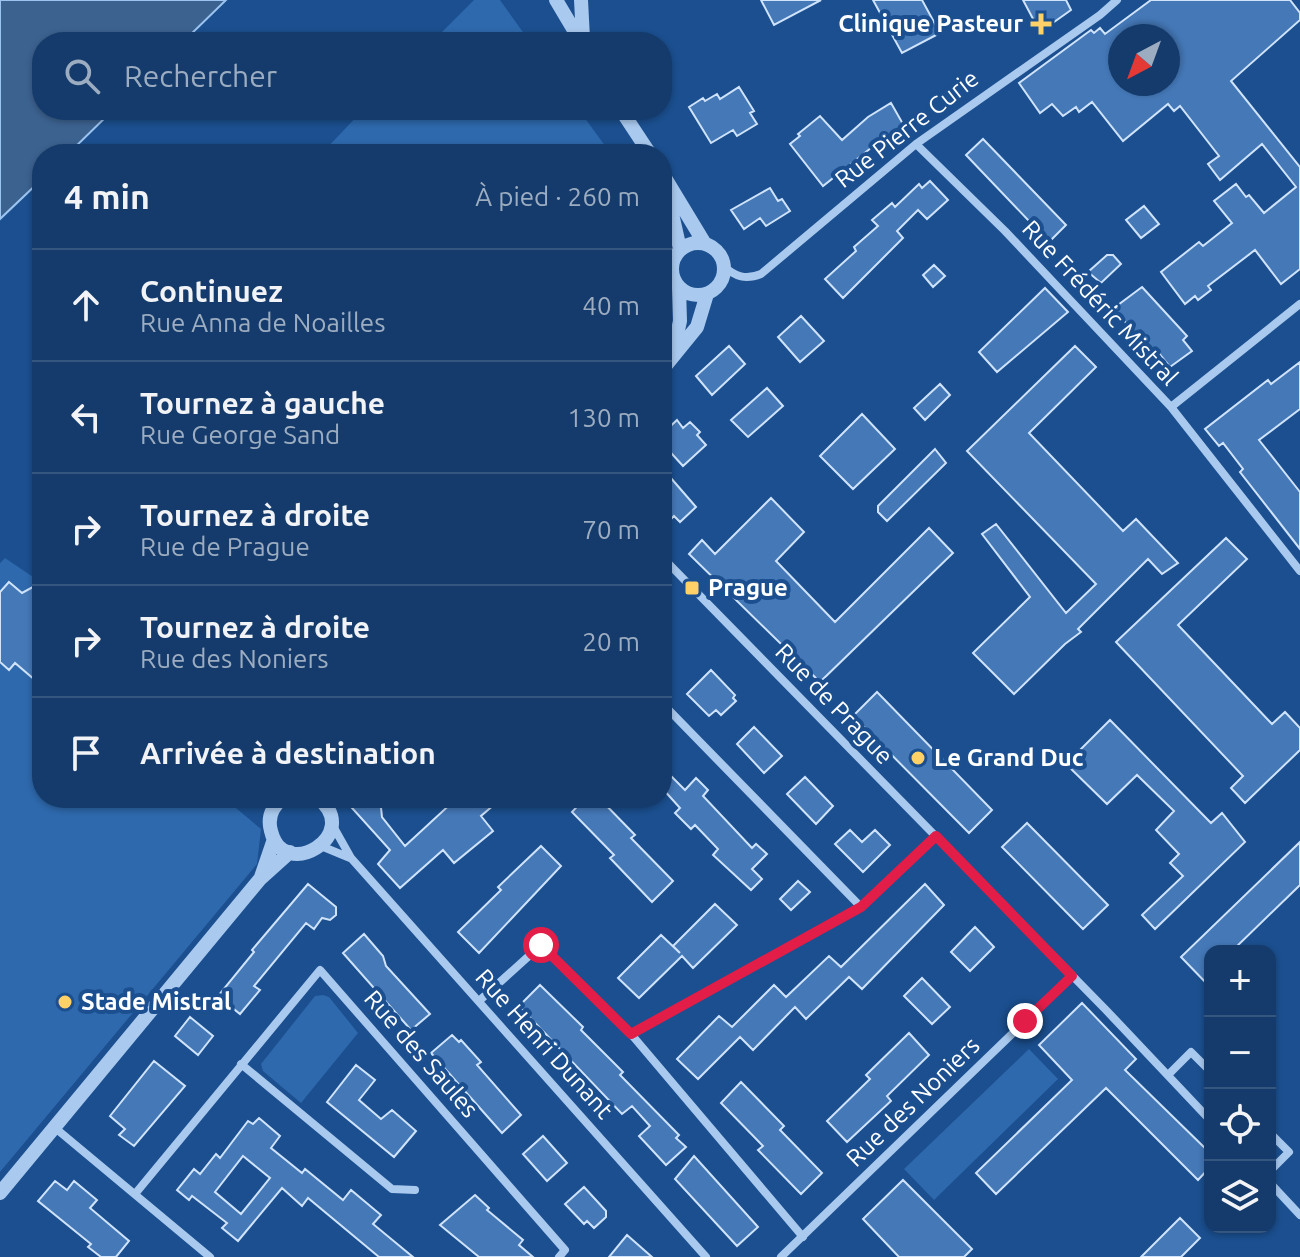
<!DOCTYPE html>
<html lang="fr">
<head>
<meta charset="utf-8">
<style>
	body { margin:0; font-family:Ubuntu,sans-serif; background:#1d4271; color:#f1f3f6 }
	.controls { position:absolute; right:24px; bottom:24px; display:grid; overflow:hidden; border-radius:16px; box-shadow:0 2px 6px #0004 }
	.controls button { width:72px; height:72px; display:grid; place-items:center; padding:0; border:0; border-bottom:2px solid #33557e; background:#143b6b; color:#f1f3f6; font:40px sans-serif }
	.compass { position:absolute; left:1108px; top:24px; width:72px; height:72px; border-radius:50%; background:#143b6b; box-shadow:0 2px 6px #0004; rotate:221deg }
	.stop { position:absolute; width:24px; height:24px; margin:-18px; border:6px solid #e11d48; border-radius:50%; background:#fff }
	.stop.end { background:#e11d48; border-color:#fff; box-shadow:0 2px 8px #0008 }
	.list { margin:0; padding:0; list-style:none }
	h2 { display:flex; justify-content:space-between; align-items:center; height:104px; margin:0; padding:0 32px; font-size:34px }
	h2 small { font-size:26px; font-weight:400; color:#9dadc1 }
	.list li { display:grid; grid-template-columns:52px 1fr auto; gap:24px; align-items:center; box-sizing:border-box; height:112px; padding:0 32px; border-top:2px solid #33557e }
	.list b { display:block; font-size:30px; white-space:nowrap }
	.list p { margin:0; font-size:26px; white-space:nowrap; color:#9dadc1 }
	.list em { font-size:26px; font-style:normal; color:#9dadc1 }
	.icon { flex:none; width:44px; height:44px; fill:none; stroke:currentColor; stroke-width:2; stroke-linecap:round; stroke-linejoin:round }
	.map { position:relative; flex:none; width:1300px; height:1257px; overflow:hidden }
	.search { position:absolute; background:#143b6b; box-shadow:0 2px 6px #0004; left:32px; top:32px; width:640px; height:88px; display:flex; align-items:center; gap:20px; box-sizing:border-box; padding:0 28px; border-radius:32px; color:#9dadc1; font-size:30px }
	.panel { position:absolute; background:#143b6b; box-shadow:0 2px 6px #0004; left:32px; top:144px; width:640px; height:664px; border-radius:32px }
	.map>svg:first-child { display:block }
	.green { fill:#2e69ad }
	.water { fill:#3c6290; stroke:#9cc4f0; stroke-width:2 }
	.building { fill:#4478b7; stroke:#cfe3fa; stroke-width:2; fill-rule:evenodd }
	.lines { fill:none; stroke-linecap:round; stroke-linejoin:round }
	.minor { stroke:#a9c9ee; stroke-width:8 }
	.tertiary { stroke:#a9c9ee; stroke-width:14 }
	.route { stroke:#e11d48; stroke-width:10 }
	.poi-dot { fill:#ffd166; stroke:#1b4f8f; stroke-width:3 }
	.labels { text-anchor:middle; stroke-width:8; stroke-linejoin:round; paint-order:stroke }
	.poi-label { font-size:24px; font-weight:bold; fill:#fff; stroke:#1b4f8f; text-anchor:start }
	.street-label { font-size:24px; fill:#fff; stroke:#1b4f8f }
</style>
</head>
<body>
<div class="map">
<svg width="1300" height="1257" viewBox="0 0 1300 1257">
	<rect width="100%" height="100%" fill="#1b4f8f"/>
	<path class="green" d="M474 0H500L530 42H432Z
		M363 110H579L611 154H321Z
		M5 558 42 583V798H224L261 829 257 864 0 1172V563Z
		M323 995 329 997 358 1033 301 1103 263 1071 261 1064 315 996Z
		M1029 1049 1058 1079 934 1200 904 1169Z"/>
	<path class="water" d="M0 0H226L183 42H42V110H113L68 154H42V179L0 219Z"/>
	<path class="building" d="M761 0H821L774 25Z
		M873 0H922L940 33 902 53Z
		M1023 0H1066L1071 10 1040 32Z
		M1151 0H1290L1300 13V20L1231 81 1300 167V269L1281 284 1255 250 1208 286 1211 290 1198 300 1195 296 1185 304 1161 272 1199 242 1203 246 1232 223 1214 201 1236 184 1246 197 1249 195 1264 213 1296 187 1262 144 1220 180 1208 164 1219 156 1180 106 1174 111 1168 104 1123 141 1092 102 1079 112 1076 107 1063 116 1052 104 1040 113 1019 83 1091 30 1094 33 1100 28 1105 34ZM1120 36H1168V84H1120Z
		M739 87 754 111 750 113 757 124 737 136 733 130 711 143 689 107 703 98 705 101 717 94 720 99Z
		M891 103 907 131 883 144 881 140 823 186 790 144 800 136 798 134 820 116 842 140 868 117Z
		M983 139 1066 225 1049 242 966 155Z
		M930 181 948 200 927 219 918 210 897 231 903 238 843 298 825 279 856 251 854 247 878 226 872 220 892 203 895 207 919 184 922 188Z
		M770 188 778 201 782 199 790 211 766 226 760 218 744 229 731 210Z
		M1144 206 1159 224 1141 238 1126 220Z
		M1107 255H1113L1121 264 1101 283 1088 272Z
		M934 265 945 276 933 287 923 275Z
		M1142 287 1187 336 1183 340 1192 351 1170 367 1157 351 1152 356 1114 308Z
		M1045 288 1068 312 997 372 979 352Z
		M801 316 824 341 800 362 778 337Z
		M729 346 745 364 712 395 696 376Z
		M1075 346 1096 367 1029 433 1123 531 1136 519 1178 563 1162 574 1148 559 1078 629 1081 632 1065 644 1014 694 973 653 1030 597 982 534 996 524 1066 613 1096 584 967 451Z
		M1300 362V409L1259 440 1300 492V549L1240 472 1243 469 1223 443 1219 446 1205 429 1268 380 1271 384Z
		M940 384 950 395 925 420 914 408Z
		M767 388 783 406 748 437 731 420Z
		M862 414 895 449 853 489 820 456Z
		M677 420 683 428 690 422 700 432 697 435 706 445 683 466 662 443V434Z
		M935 449 946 463 887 521 878 512V506Z
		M670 477 696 507 680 522 674 516 670 520 662 512V485Z
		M771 498 804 532 776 561 835 622 929 528 953 553 820 682 689 554 702 540 715 554Z
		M1226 538 1247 559 1178 625 1272 724 1285 712 1300 728V750L1245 803 1231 788 1243 776 1116 642Z
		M9 582 22 593 42 582V686L15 663 9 670 0 662V592Z
		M711 670 735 695 733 698 736 701 721 715 716 710 709 716 687 694Z
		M877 692 992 810 969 833 853 716Z
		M1110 720 1211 823 1222 813 1245 842 1155 929 1142 915 1183 876 1170 863 1179 854 1156 830 1174 811 1137 775 1107 804 1066 764Z
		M754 727 782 756 764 773 737 744Z
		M662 767 685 790 696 778 708 790 703 796 752 848 756 844 767 854 752 869 762 879 751 890 713 855 718 849 695 825 691 829 675 813 680 808 662 788Z
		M805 777 833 806 816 824 787 794Z
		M343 798H380L382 817 405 846 457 798H502L481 816 493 831 454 863 443 850 400 888 378 864 390 850Z
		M585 798H599L635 835 631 838 673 881 652 902 610 858 614 855 572 812Z
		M1027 823 1108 905 1083 929 1002 847Z
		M850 830 862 842 875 830 890 845 863 872 835 844Z
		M1300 842V885L1232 951H1210V987L1181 957Z
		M541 846 561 866 479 953 458 932 501 890 498 887Z
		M798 881 810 892 791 910 780 899Z
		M308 884 336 907V915L330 920 322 918 314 929 306 923 254 986 260 990 240 1014 218 996 254 952 252 950Z
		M925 884 944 905 862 989 849 977 806 1019 795 1007 753 1050 740 1037 698 1079 677 1059 719 1016 732 1027 774 985 786 997 829 956 841 967Z
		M715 904 737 925 693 968 682 956 639 998 618 978 661 935 680 953 673 946Z
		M975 927 994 947 970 971 951 952Z
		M364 934 383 956 386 966 430 1014 411 1030 343 953Z
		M922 978 950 1007 932 1024 904 996Z
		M540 985 583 1027 581 1030 623 1072 620 1075 679 1135 676 1138 686 1147 666 1165 639 1136 650 1126 632 1106 622 1114 519 1006Z
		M1082 1003 1136 1059 1125 1070 1210 1153V1167L1198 1180 1106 1088 996 1194 976 1173 1072 1080 1039 1045Z
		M190 1017 213 1036 198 1055 175 1036Z
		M909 1033 929 1055 887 1096 891 1101 847 1142 827 1121 870 1079 866 1075Z
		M452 1035 459 1042 461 1040 481 1062 477 1065 521 1115 502 1133 431 1053Z
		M154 1061 185 1086 134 1146 119 1135 125 1129 110 1116Z
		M356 1065 375 1080 359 1100 381 1119 392 1110 416 1131 394 1157 327 1102Z
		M741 1082 784 1126 780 1130 822 1173 801 1194 758 1150 763 1146 721 1103Z
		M259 1118 280 1136 271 1148 302 1173 305 1169 343 1200 351 1190 381 1215 373 1224 413 1257H379L308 1198 302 1206 282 1188 238 1241 222 1228 227 1223 192 1196 189 1200 177 1190 194 1169 200 1174 216 1154 220 1158 248 1121 253 1124ZM243 1156 270 1178 241 1214 215 1192Z
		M543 1136 567 1163 547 1181 523 1154Z
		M694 1156 758 1227 737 1246 675 1179Z
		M903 1180 972 1249 964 1257H899L863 1219Z
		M55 1181 67 1190 74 1181 97 1200 90 1208 129 1241 116 1257H101L88 1247 91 1244 38 1201Z
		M584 1187 606 1211V1217L594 1228 587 1221 584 1224 565 1204Z
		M475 1195 489 1208 487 1210 523 1240 519 1245 533 1257H479L440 1225Z
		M1180 1218 1200 1238 1181 1257H1141Z
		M627 1235 652 1257H609Z"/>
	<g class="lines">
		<path class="minor" d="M916 144 1005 231 1171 407 1300 571
			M724 266C735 277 746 280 761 274L916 144 1100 15 1117 0
			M1171 407 1300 304
			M662 557 1106 1010 1210 1120
			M662 703 861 907
			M333 826 351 858 706 1257
			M321 846 350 858
			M479 1001 541 945 631 1034 803 1237
			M631 1034 861 907 936 836
			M241 1064 392 1189 415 1190
			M1168 1075 1191 1052 1210 1071
			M54 1127 210 1257
			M1270 1133 1289 1152 1270 1171
			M1270 1183 1300 1215
			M135 1194 320 970 565 1250 559 1257
			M781 1257 1072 976"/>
		<path class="tertiary" d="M556 0 581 42
			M581 0 583 38
			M621 110 650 154
			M662 173 705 244
			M666 187 680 249
			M672 269a26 26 0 1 1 52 0a26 26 0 1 1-52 0Z
			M673 353 680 321 679 288
			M662 370 697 327 707 294
			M283 798C273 806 267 817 271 831 283 883 364 835 318 798
			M261 877 274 839
			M0 1193 260 879 290 852"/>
	</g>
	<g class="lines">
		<path class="route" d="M541 945 631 1034 861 907 936 836 1072 976 1025 1021"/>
	</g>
	<g class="poi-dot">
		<path d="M1037 12h8v8h8v8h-8v8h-8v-8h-8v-8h8z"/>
		<rect x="684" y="580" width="16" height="16" rx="4"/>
		<circle cx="918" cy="758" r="8"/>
		<circle cx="65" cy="1002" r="8"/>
	</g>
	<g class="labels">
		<g class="poi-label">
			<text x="1023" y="32" text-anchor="end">Clinique Pasteur</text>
			<text x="708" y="596">Prague</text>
			<text x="934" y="766">Le Grand Duc</text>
			<text x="81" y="1010">Stade Mistral</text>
		</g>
		<g class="street-label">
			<text transform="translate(907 129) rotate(-38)" y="8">Rue Pierre Curie</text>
			<text transform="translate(1100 303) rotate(47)" y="8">Rue Frédéric Mistral</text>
			<text transform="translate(834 704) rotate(46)" y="8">Rue de Prague</text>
			<text transform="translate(544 1044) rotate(48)" y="8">Rue Henri Dunant</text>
			<text transform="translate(421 1054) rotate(49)" y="8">Rue des Saules</text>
			<text transform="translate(913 1102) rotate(-44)" y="8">Rue des Noniers</text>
		</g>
	</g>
</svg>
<div class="controls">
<button>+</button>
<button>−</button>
<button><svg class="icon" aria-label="locate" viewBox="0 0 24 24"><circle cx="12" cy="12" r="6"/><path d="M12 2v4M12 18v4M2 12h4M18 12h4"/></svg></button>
<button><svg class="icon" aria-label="layers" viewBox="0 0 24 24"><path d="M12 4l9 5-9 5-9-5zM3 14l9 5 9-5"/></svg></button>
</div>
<svg class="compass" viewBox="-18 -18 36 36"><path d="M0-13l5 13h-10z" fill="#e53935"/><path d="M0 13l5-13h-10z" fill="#9dadc1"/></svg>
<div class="stop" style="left:541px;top:945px"></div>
<div class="stop end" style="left:1025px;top:1021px"></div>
<div class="search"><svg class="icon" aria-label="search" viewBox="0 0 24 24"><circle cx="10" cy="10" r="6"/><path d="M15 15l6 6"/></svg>Rechercher</div>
<section class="panel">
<h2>4 min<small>À pied · 260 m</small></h2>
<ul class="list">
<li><svg class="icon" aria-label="ahead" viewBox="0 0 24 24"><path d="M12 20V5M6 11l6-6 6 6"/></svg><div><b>Continuez</b><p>Rue Anna de Noailles</p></div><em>40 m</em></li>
<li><svg class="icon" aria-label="left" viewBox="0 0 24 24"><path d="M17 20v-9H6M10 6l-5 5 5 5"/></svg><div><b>Tournez à gauche</b><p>Rue George Sand</p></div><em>130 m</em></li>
<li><svg class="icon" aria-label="right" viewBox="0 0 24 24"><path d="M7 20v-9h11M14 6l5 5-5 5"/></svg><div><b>Tournez à droite</b><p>Rue de Prague</p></div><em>70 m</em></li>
<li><svg class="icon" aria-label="right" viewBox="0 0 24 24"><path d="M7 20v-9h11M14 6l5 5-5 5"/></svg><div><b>Tournez à droite</b><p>Rue des Noniers</p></div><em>20 m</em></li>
<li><svg class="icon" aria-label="arrive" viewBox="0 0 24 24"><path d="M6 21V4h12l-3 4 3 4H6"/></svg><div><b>Arrivée à destination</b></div></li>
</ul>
</section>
</div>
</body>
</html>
